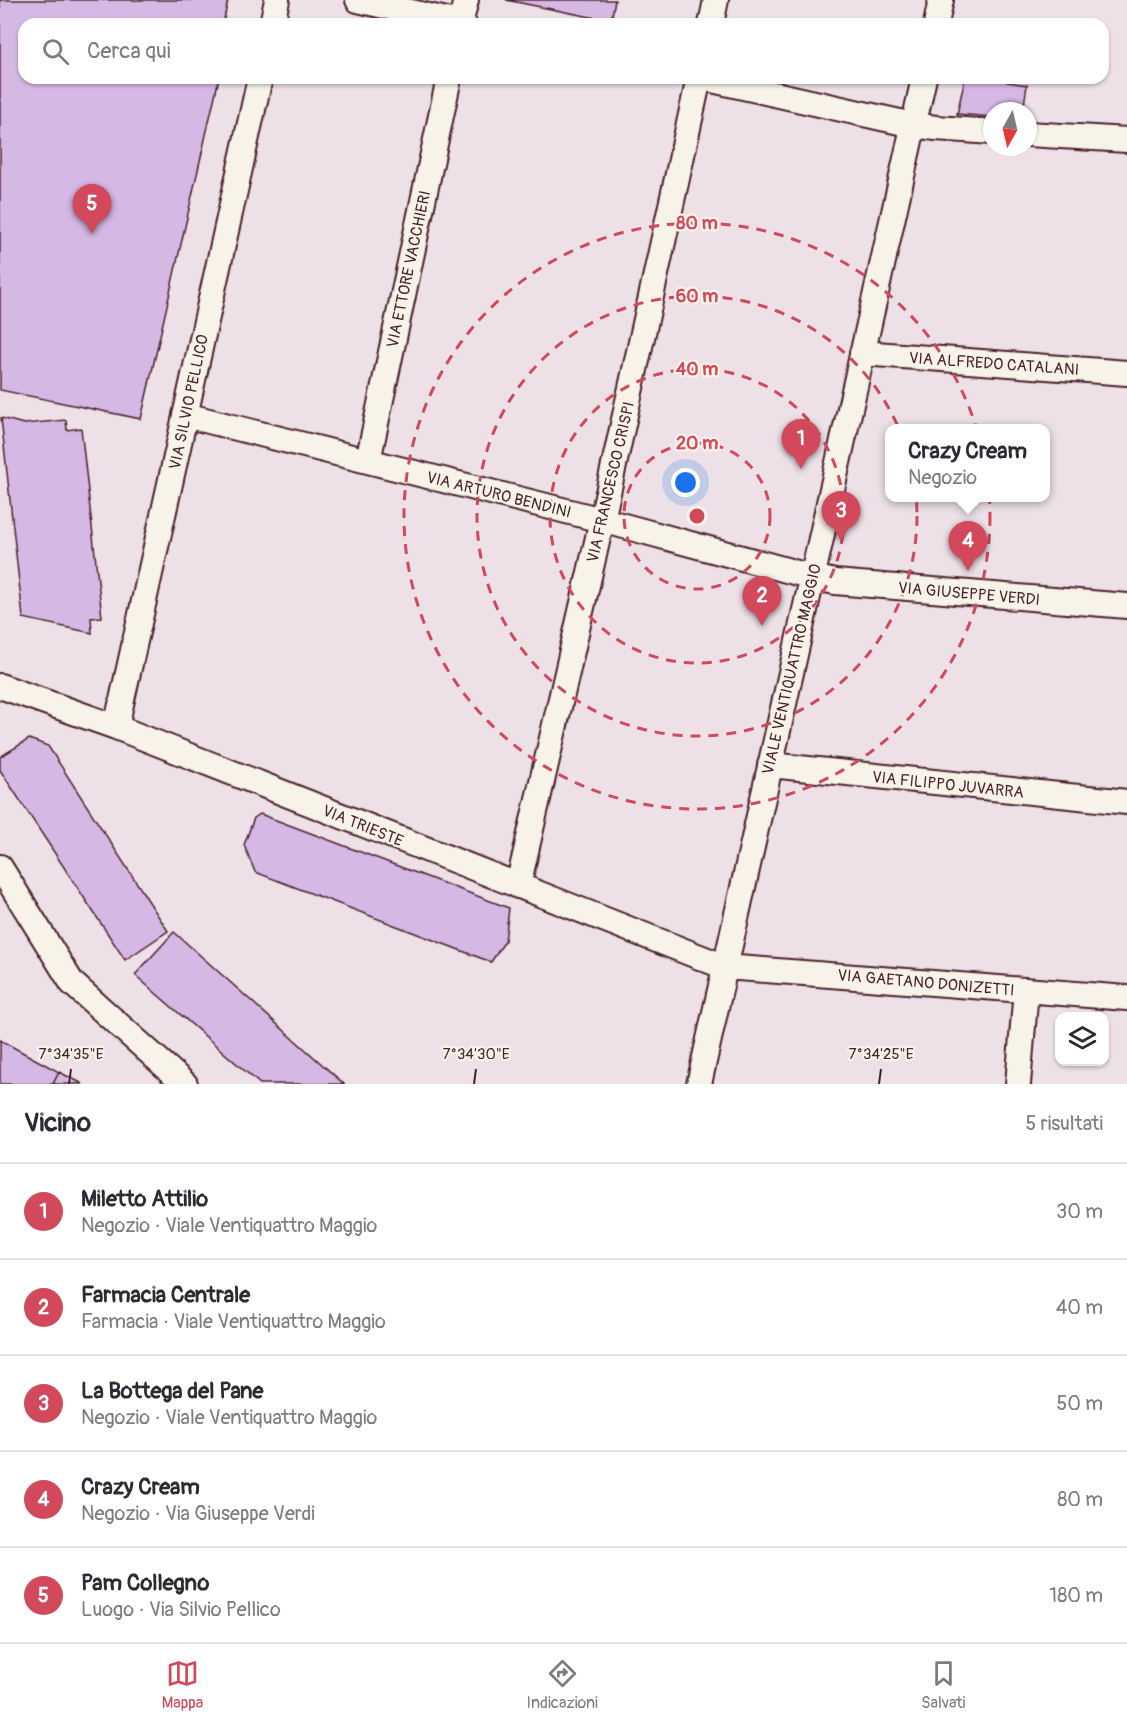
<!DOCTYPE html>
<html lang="it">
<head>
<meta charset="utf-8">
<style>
	body { margin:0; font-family:Pangolin,sans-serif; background:#f2f2f3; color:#2b2b33 }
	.controls { position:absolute; right:18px; bottom:18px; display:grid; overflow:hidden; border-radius:12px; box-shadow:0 2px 4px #0004 }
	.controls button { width:54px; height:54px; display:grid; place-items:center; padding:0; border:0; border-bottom:2px solid #e1e1e2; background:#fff; color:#2b2b33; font:30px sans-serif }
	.compass { position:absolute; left:983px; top:102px; width:54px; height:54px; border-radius:50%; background:#fff; box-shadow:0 2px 4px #0004; rotate:188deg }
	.you { position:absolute; left:686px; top:483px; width:21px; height:21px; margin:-15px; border:4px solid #fff; border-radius:50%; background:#1a73e8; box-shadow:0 0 0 9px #1a73e833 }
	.badge { display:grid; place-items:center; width:39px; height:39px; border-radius:50%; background:#d1495b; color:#fff; font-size:20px; font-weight:700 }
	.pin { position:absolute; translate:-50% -50px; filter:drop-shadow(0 2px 3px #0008) }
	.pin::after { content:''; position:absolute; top:32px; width:21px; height:18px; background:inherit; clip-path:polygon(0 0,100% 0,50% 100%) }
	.popup { position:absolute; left:885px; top:424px; width:165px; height:78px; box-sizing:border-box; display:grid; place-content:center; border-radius:12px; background:#fff; filter:drop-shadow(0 2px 4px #0005); font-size:20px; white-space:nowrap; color:#7c7c81 }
	.popup b { font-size:22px; color:#2b2b33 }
	.popup::after { content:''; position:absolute; left:50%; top:100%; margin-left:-12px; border:12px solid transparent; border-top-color:#fff }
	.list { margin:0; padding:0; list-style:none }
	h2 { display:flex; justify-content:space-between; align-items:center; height:78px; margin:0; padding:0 24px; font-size:26px }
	h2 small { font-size:20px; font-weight:400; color:#7c7c81 }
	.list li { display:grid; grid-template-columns:39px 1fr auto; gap:18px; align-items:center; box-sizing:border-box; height:96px; padding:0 24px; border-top:2px solid #e1e1e2 }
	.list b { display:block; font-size:22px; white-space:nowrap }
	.list p { margin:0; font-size:20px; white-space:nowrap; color:#7c7c81 }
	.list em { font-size:20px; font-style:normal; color:#7c7c81 }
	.icon { flex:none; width:33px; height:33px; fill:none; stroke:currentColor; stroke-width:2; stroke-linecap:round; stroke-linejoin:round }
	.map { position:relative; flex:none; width:1127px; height:1084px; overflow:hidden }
	.search { position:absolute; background:#fff; box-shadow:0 2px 4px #0004; left:18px; right:18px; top:18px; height:66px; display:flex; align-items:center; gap:15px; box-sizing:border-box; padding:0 21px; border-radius:18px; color:#7c7c81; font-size:22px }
	.sheet { height:558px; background:#fff }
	nav { display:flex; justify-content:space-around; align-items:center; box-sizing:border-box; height:84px; border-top:2px solid #e1e1e2; background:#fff; font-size:16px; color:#7c7c81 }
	nav a { display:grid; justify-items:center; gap:3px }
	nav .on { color:#d1495b }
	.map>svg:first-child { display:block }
	.building { fill:#d6b8e5; stroke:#4a1f2b; stroke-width:1.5 }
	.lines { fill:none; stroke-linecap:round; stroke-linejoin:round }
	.street-casing { stroke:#4a1f2b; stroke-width:28 }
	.street { stroke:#f7f3e8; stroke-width:24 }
	.ticks { fill:none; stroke:#4a1f2b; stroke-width:2 }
	.ring { fill:none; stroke:#d1495b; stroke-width:3; stroke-dasharray:10 8 }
	.labels { text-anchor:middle; stroke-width:4.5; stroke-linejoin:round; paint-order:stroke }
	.street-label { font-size:16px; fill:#4a1f2b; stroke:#f7f3e8 }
	.ticks-label { font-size:15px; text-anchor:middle; fill:#4a1f2b; stroke:#f7f3e8; stroke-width:4.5; stroke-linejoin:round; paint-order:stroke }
	.centre { fill:#d1495b; stroke:#f7f3e8; stroke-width:3 }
	.ring-label { font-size:18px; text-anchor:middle; font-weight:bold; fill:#d1495b; stroke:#f7f3e8; stroke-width:4.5; stroke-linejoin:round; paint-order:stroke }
</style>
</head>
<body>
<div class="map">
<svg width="1127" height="1084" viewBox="0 0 1127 1084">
	<rect width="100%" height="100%" fill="#ede1e7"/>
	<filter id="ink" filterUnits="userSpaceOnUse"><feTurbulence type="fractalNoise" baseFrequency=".0167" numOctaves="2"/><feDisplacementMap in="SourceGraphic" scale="12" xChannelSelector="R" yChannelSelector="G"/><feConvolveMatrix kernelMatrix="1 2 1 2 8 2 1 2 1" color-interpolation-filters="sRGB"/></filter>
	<g filter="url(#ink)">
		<path class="building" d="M0 0H228L223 24H24V78H219L141 419 0 390Z
			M506 0H615L611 21Z
			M965 78H1008L1007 82 1027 85 1023 111H992V117L957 114Z
			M1 418 24 424 66 420 67 430 81 428 102 617 91 618 92 633 23 618Z
			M29 739 48 746 168 931 125 960 0 770V757Z
			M260 814 509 908 505 941 491 962 255 872 244 845 254 818Z
			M174 932 344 1084H260L135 975Z
			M0 1040 59 1072 53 1084H0Z
			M59 1072 83 1084H53Z"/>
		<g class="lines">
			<defs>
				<path id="street" d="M358 0 464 24
					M272 24 277 0
					M460 24 466 0
					M711 24 716 0
					M936 24 941 0
					M703 78 913 125 936 128 992 132
					M1028 134 1127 140
					M862 353 1127 373
					M185 415 602 520 812 577 835 582 1127 606
					M368 461 449 78
					M0 686 116 727 725 967 1127 998
					M116 727 260 78
					M770 765 1127 802
					M0 867 72 983 185 1084
					M518 886 602 520 699 78
					M699 1084 924 78
					M1018 1084 1026 990"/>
			</defs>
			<use href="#street" class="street-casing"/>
			<use href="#street" class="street"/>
		</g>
	</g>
	<path class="ticks" d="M69 1084 71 1069M474 1084 476 1069M879 1084 881 1069"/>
	<g class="ring">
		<circle cx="697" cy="516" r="73"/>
		<circle cx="697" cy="516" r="147"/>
		<circle cx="697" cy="516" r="220"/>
		<circle cx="697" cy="516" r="293"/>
	</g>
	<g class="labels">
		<g class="street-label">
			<text transform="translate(408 269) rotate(-78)" y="6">VIA ETTORE VACCHIERI</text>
			<text transform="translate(994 363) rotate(4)" y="6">VIA ALFREDO CATALANI</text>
			<text transform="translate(188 402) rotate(-78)" y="6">VIA SILVIO PELLICO</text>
			<text transform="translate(610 482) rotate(-77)" y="6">VIA FRANCESCO CRISPI</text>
			<text transform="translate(499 494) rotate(14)" y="6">VIA ARTURO BENDINI</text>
			<text transform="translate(969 593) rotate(5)" y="6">VIA GIUSEPPE VERDI</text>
			<text transform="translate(791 669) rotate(-77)" y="6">VIALE VENTIQUATTRO MAGGIO</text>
			<text transform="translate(948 784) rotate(6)" y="6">VIA FILIPPO JUVARRA</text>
			<text transform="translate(363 825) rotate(22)" y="6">VIA TRIESTE</text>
			<text transform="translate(926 982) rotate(5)" y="6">VIA GAETANO DONIZETTI</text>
		</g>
	</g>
	<g class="ticks-label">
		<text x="71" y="1059">7°34'35"E</text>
		<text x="476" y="1059">7°34'30"E</text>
		<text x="881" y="1059">7°34'25"E</text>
	</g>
	<circle cx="697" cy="516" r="9" class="centre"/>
	<g class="ring-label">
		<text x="697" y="229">80 m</text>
		<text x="697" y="302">60 m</text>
		<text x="697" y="375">40 m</text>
		<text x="697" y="449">20 m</text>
	</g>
</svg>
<div class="controls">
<button><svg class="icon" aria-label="layers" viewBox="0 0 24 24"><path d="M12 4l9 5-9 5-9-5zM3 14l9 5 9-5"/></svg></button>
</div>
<svg class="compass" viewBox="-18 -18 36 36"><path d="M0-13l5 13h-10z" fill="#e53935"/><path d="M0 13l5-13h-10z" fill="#7c7c81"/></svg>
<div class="you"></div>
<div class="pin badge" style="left:801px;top:469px">1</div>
<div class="pin badge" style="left:762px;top:626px">2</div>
<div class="pin badge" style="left:841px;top:541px">3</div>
<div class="pin badge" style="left:968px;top:571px">4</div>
<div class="popup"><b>Crazy Cream</b>Negozio</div>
<div class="pin badge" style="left:92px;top:234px">5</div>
<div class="search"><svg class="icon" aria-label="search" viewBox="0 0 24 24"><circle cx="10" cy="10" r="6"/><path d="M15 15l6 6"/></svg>Cerca qui</div>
</div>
<section class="sheet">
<h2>Vicino<small>5 risultati</small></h2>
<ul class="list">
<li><span class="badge">1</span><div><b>Miletto Attilio</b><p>Negozio · Viale Ventiquattro Maggio</p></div><em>30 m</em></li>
<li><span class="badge">2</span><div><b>Farmacia Centrale</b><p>Farmacia · Viale Ventiquattro Maggio</p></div><em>40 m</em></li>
<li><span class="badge">3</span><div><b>La Bottega del Pane</b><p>Negozio · Viale Ventiquattro Maggio</p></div><em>50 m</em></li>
<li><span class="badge">4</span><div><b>Crazy Cream</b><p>Negozio · Via Giuseppe Verdi</p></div><em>80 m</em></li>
<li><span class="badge">5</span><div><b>Pam Collegno</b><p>Luogo · Via Silvio Pellico</p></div><em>180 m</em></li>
</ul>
</section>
<nav>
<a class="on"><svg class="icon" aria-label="map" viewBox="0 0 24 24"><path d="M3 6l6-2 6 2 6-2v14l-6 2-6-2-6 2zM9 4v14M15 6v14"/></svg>Mappa</a>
<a><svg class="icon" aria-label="directions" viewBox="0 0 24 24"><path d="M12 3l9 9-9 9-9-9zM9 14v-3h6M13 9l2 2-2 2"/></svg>Indicazioni</a>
<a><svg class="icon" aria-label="saved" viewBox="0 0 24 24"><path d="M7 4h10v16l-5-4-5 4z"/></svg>Salvati</a>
</nav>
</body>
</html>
